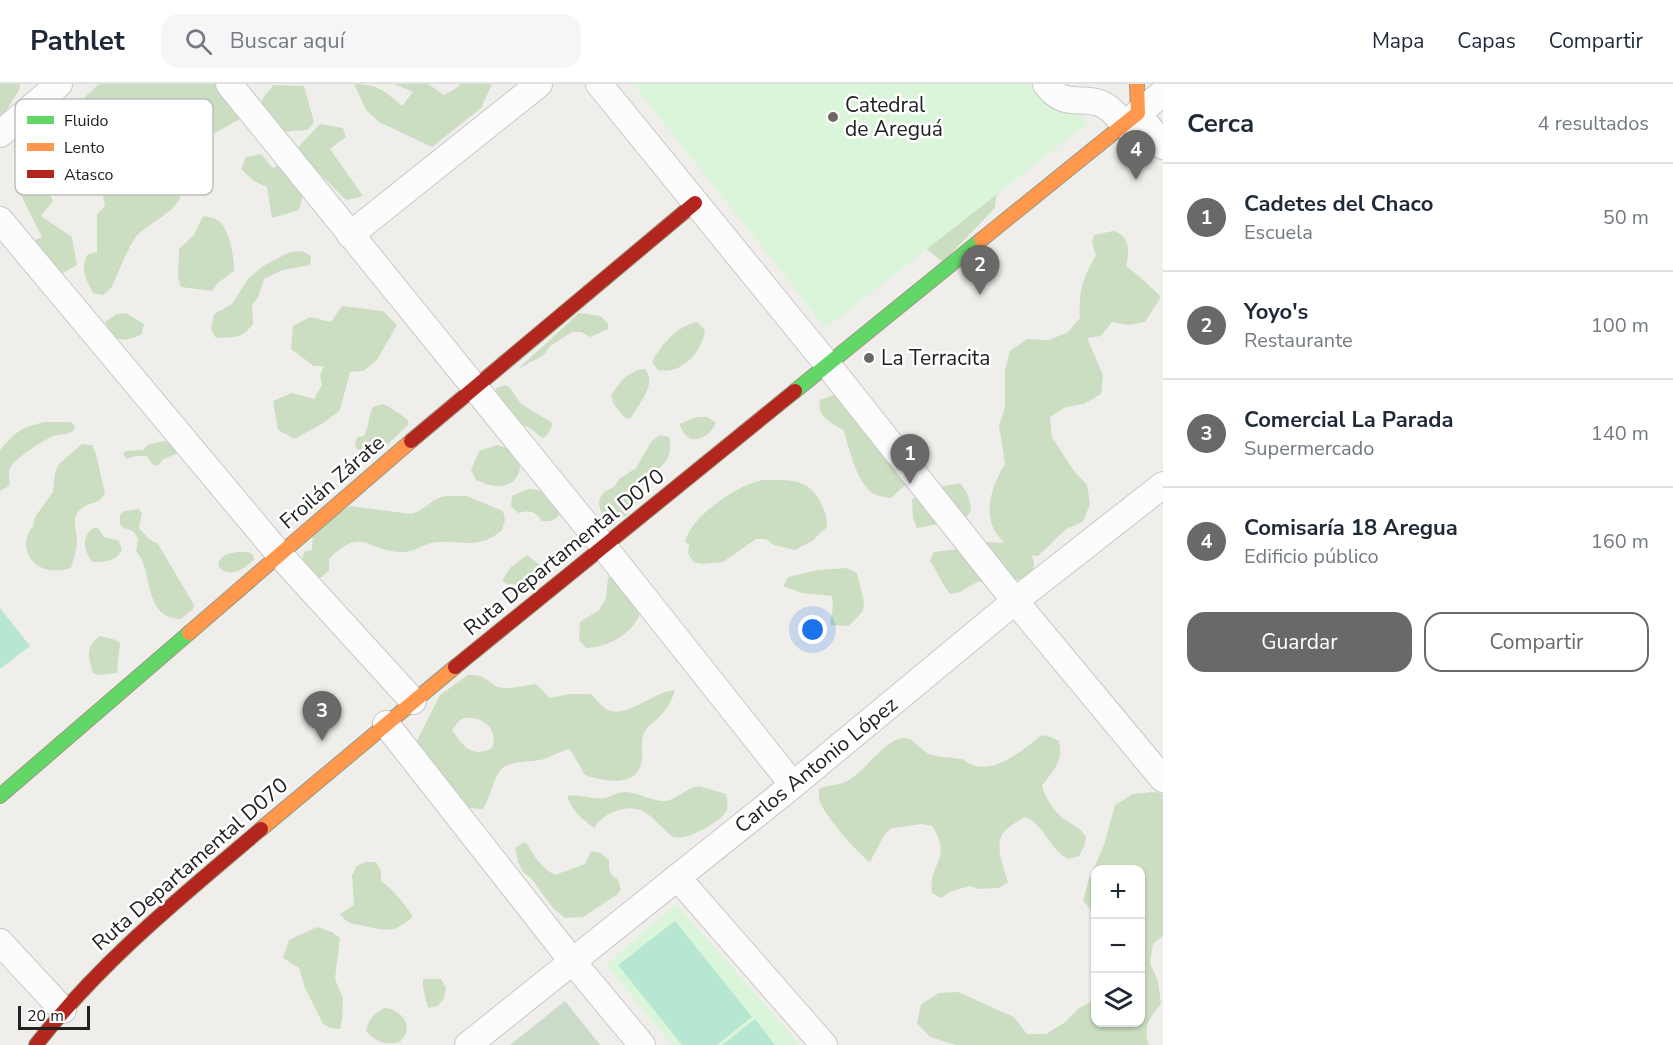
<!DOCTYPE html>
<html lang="es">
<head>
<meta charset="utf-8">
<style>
	body { margin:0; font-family:"Nunito Sans",sans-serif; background:#f6f6f7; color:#1f2937 }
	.controls { position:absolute; right:18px; bottom:18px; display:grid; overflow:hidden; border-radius:12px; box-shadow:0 2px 4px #0004 }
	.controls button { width:54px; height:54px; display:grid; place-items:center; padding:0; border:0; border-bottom:2px solid #e0e1e3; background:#fff; color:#1f2937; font:30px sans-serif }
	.scale { position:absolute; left:18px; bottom:15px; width:72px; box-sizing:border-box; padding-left:6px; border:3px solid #222; border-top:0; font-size:16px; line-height:21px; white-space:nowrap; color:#222; -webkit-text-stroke:4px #fff; paint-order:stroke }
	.you { position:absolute; left:813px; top:546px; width:21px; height:21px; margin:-15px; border:4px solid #fff; border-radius:50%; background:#1a73e8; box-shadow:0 0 0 9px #1a73e833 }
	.badge { display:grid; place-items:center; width:39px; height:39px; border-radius:50%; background:#6a6968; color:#fff; font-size:20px; font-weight:700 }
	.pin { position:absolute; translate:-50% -50px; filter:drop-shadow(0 2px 3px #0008) }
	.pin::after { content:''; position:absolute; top:32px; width:21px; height:18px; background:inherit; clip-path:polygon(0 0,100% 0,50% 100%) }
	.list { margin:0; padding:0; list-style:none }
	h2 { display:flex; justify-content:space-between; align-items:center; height:78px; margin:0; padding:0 24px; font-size:26px }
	h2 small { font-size:20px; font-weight:400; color:#747a83 }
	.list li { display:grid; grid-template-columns:39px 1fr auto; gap:18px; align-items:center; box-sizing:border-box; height:108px; padding:0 24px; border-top:2px solid #e0e1e3 }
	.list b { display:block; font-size:22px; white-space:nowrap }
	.list p { margin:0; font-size:20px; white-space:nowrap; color:#747a83 }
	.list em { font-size:20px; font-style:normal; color:#747a83 }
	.actions { display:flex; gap:12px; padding:18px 24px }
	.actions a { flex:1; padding:14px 0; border:2px solid #6a6968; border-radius:18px; text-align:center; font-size:21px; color:#6a6968 }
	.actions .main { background:#6a6968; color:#fff }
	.icon { flex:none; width:33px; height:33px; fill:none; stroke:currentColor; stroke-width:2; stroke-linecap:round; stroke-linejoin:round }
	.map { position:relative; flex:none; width:1163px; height:961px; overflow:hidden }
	header { display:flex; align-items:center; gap:36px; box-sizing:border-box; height:84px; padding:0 30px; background:#fff; border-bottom:2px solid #e0e1e3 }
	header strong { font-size:28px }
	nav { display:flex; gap:33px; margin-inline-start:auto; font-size:21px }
	.search { width:420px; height:54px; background:#f6f6f7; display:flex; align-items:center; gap:15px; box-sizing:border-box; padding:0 21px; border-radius:18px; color:#747a83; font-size:22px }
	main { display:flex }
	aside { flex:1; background:#fff }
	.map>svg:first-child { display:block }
	.forest { fill:#cbdec1; fill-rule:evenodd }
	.cemetery { fill:#cadbca }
	.park { fill:#daf5da }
	.pitch { fill:#b7e6d2 }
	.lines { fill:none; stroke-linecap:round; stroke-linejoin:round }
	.street-casing { stroke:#c9c8c7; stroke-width:28 }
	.fast-casing { stroke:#999a82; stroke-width:16 }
	.slow-casing { stroke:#999a82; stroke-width:16 }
	.jam-casing { stroke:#999a82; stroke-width:16 }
	.street { stroke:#fdfcfc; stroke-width:26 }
	.fast { stroke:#63d668; stroke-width:14 }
	.slow { stroke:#ff974d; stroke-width:14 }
	.jam { stroke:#b3261e; stroke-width:14 }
	.poi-dot { fill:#6a6968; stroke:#fff; stroke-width:2 }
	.labels { text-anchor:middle; stroke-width:5; stroke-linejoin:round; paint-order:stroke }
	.poi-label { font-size:21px; fill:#222; stroke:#fff; text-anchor:start }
	.street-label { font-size:21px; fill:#222; stroke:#fff }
	.key { fill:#fff; stroke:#bdbdbd; stroke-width:1.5 }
	.key-label { font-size:16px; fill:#222 }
</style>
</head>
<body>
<header>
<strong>Pathlet</strong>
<div class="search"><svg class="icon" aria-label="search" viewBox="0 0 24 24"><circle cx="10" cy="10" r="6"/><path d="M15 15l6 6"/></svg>Buscar aquí</div>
<nav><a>Mapa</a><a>Capas</a><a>Compartir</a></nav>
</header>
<main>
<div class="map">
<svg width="1163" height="961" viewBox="0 0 1163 961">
	<rect width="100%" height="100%" fill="#f0eeeb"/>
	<path class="forest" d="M0 0H20L19 6 0 37Z
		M99 0H220L241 26 240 35 215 49C205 42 194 31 184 27 161 17 149 47 144 64 141 71 141 79 135 85 111 85 93 71 79 52L68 57 77 72 45 101 53 117 41 132 72 153 77 181 51 196 18 164 42 153 16 101 27 68 69 45 71 26Z
		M238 0 304 2 314 38 308 46 276 48 259 24 265 11 274 1Z
		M354 0C377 0 385 7 402 22L413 8 394 0H428L444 11 460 2 459 0H492L481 24 432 63 379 38 366 26Z
		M320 40 343 44 346 53 330 65 363 112 346 116 318 88 309 89 299 126 272 134 267 103 254 97 241 85 246 73 261 70 273 84 282 80Z
		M142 85C155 84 162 87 172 95 202 120 145 138 135 154 125 170 119 188 111 204L103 211 93 209C86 195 80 186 87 171L97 168V130L105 122 103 112 98 103 105 96Z
		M997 106 995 124 943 178 921 161Z
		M203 132C209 133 217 134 221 139 229 147 235 176 234 187L218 199 212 207 181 203 178 194 179 165 194 151Z
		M1113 147C1130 151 1130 168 1126 182L1140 193 1161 213 1145 238 1128 241 1112 238 1101 252 1087 254 1103 291 1101 310 1084 320 1066 323 1050 333 1052 353 1074 387 1087 401 1090 420 1083 438 1066 445 1038 472 1031 471 1034 478 1033 489 1015 497 977 498 960 508 950 510C941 498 938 489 930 477L934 468 958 465 977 457 1004 459C1000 454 995 449 993 443 984 424 994 397 1005 380L999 342 1005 323V286L1010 267 1027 255 1048 256 1067 249 1080 234C1078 207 1083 195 1096 171L1092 159 1094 151Z
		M302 167 311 172 310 181 283 186 264 195 258 213 252 221 253 240C242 255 234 253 216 254L211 246 214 230 232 220 248 195 263 182 290 168Z
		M342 222 383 227 397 241 377 276 363 287 350 288 340 326 325 338 294 355 278 346 273 317 292 309 314 315 322 301 320 291 324 282H314L291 265 293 242 310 233 331 238Z
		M126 229 144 240 142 250C132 255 126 257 115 254L105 238 117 230Z
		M579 229 601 232 608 240V245L590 253 581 248H572L550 262 544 271 518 285Z
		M697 238 705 246C702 268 682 291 658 286L652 278C661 261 678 241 697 238Z
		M640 285H645C658 300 638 320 631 334L626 335 613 319 611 309 612 310C624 294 620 295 640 285Z
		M506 301 510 304 521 320 551 338 552 342C544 363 538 349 530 344 521 339 514 343 512 329 503 323 496 315 496 304Z
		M839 309 913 394 891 414C885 413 877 412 872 409 856 396 849 365 844 347 832 339 816 333 820 316Z
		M382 320C389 321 400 331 407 335L409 340 384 364 358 366 355 362 357 353 364 352C369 343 368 333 373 323Z
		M697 333H707L716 339C711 351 694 363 684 349 682 346 681 343 679 340Z
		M45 338H71L75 342 74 346C67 351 64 350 57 351 47 353 14 375 10 384 7 389 11 396 9 402L0 407V366C17 347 19 344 45 338Z
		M660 351 669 353C677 384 646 387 635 407L638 417 626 432 606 433 600 426 599 416 604 408 614 403 619 395 636 384 651 358Z
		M165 357 177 364 178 369 164 375 157 382 152 380 147 372H136L126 375 123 370 126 367 143 366 149 360Z
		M82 360 92 361 96 370 105 410C96 422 92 417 82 424 69 434 78 448 77 460 76 468 73 476 71 484 52 491 26 484 26 459 27 453 28 447 33 443L35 433 53 408 55 389 59 380Z
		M498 361C504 363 511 365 515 371 528 386 513 405 495 402 489 402 482 398 476 396L471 386 479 367Z
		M763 396C788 396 809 393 821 419 825 428 827 433 827 443L812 457 795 466 774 461 766 455H756L723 478 702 480 693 478 688 469 689 460 685 458C692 431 737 401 763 396Z
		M960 399C968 408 970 415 971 427L965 435 917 444 913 434 912 415 940 403Z
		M528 405C543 405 551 413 562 423 559 434 555 438 542 437 535 427 530 426 518 429L511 422 512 412Z
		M446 412H467L503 427 505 436 502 446C478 468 459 454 431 459 420 462 413 469 400 468 366 467 363 441 329 475V486L322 493 312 494 302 478 304 468 312 466 313 446 350 422 411 430C426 426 430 415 446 412Z
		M139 425 142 429 139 444 149 455 158 460 194 521 193 525 181 535C142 534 154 486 136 467L138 455C136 452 135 448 132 447 124 442 118 447 120 431L124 427Z
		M93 444H98L104 453 119 457 122 466C116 478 104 478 92 478 84 466 81 453 93 444Z
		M237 468H248L253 471 254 476C249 480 243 485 238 487 225 492 210 482 224 472 227 469 233 469 237 468Z
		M527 471 544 484C539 498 515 506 502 497L510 484Z
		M847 484 857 489 864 518 863 527 849 542 830 541 833 522 832 512 802 509 783 502 788 493 818 486Z
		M616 487 640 529C634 549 607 564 586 564L579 556 580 538 599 526 606 514 608 494Z
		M100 552 116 556 120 559 117 589 98 591 93 589C88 573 85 563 100 552Z
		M468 591C490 590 488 602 503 604 512 605 526 601 536 600L550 614 570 610H591C596 615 600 621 605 624 623 638 654 607 675 606 672 617 666 627 658 634 654 638 648 642 645 647 640 656 643 665 642 675 639 704 606 698 585 691L570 665C560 667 553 672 544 675 531 679 509 675 500 687 492 698 490 714 483 725L454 723 416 667 417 657 440 611ZM464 634C483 632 499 645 492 664 472 675 463 662 452 646L459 637Z
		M1042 651 1051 653 1059 657C1064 678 1053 686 1042 702 1045 714 1054 727 1064 735 1073 742 1079 742 1086 753L1084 763 1079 772 1069 775C1049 766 1046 742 1025 733 1017 738 1006 743 1002 751 995 763 1004 785 1008 798L999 804 979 805 969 802 950 808 941 814 932 809C927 780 954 775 932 742L922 740 892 744 885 750 870 778C857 769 822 729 819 715 819 714 819 705 819 705 828 700 840 702 849 696 864 687 886 656 902 654 914 653 919 665 929 670 940 674 950 673 961 675 966 676 968 680 973 681 996 690 1025 664 1042 651Z
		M699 702 726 710C727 716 729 722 726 728 720 738 685 758 673 753 670 751 666 747 663 744 648 730 641 720 619 726 607 730 601 734 594 744 582 735 572 727 567 712 580 709 591 716 604 714 612 713 618 707 627 708 639 709 652 717 664 717 675 717 686 704 699 702Z
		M1154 708 1163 710V852L1153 860 1150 879 1158 897 1161 920C1150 932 1142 944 1149 961H956L930 953 917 939 921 920 939 909 958 908 1014 933 1027 950H1046L1064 939 1079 924 1095 916 1096 938H1140V786H1096L1095 829 1083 817 1088 798 1104 761 1115 721 1133 710Z
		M524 758C530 762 529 764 533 770 538 778 547 787 555 791L585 780 591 767 601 769 609 776C609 787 609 789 618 796L621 805 618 810 583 833 565 834 553 824 531 794 523 788 518 778 515 764Z
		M366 778H376L381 787V797C394 806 404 819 413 833 395 848 387 848 365 842 352 839 348 841 340 830L354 821 352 791 357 782Z
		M317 843 332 848 340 854 335 895 343 915 342 935 340 945 331 944 323 940 305 904 299 884 283 874 289 856Z
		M423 895H441L446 904 444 914 438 922 428 924 423 904Z
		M384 924C396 924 410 935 406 949 405 952 402 955 400 958 385 961 377 959 366 947 369 935 373 930 384 924Z"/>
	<path class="cemetery" d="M565 917 600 961H510Z"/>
	<path class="park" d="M633 0H1057L1088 39 826 244Z
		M676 820 800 961H672L606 881Z"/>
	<path class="pitch" d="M0 524 30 562 0 585Z
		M675 837 752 933 717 961H682L618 881Z
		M755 935 775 961H722Z"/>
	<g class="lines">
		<defs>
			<path id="street" d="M229 0 604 463 793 701
				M599 0 827 280 1015 517 1163 695
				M1046 0C1066 28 1085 8 1107 23 1114 27 1119 35 1124 41
				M1163 9 1138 29 1163 62
				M0 50 59 0
				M0 136 280 471 413 617
				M350 151 539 0
				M386 640 573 878 642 961
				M677 793 824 961
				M0 858 63 926
				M468 961 793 701 1015 517 1163 401"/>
			<path id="fast" d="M795 307 981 156
				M0 712 189 549"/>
			<path id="slow" d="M981 156 1138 29 1137 0
				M189 549 411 357
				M261 745 455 583"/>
			<path id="jam" d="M411 357 695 119
				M455 583 795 307
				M36 961C100 878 181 813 261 745"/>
		</defs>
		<use href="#street" class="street-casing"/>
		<use href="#fast" class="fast-casing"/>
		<use href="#slow" class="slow-casing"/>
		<use href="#jam" class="jam-casing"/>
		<use href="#street" class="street"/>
		<use href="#fast" class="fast"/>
		<use href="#slow" class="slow"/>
		<use href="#jam" class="jam"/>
	</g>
	<g class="poi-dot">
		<circle cx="833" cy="33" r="6"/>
		<circle cx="869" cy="274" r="6"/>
	</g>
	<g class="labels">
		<g class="poi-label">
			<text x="845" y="28">Catedral<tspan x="845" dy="24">de Areguá</tspan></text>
			<text x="881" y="281">La Terracita</text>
		</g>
		<g class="street-label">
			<text transform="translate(332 398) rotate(-41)" y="7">Froilán Zárate</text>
			<text transform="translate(564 468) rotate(-39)" y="7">Ruta Departamental D070</text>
			<text transform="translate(816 681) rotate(-39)" y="7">Carlos Antonio López</text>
			<text transform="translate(190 780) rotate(-41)" y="7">Ruta Departamental D070</text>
		</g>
	</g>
	<rect x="15" y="15" width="198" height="96" rx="9" class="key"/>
	<rect x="27" y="32" width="27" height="8" fill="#63d668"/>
	<rect x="27" y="59" width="27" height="8" fill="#ff974d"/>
	<rect x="27" y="86" width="27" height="8" fill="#b3261e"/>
	<g class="key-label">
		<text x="64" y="42">Fluido</text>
		<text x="64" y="69">Lento</text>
		<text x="64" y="96">Atasco</text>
	</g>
</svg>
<div class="controls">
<button>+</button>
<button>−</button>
<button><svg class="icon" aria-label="layers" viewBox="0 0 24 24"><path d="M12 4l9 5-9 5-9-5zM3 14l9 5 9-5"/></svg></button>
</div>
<div class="scale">20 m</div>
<div class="you"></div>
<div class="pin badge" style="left:910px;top:400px">1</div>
<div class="pin badge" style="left:980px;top:211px">2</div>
<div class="pin badge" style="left:322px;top:657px">3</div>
<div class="pin badge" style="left:1136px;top:96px">4</div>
</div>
<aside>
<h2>Cerca<small>4 resultados</small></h2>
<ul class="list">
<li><span class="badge">1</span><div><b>Cadetes del Chaco</b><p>Escuela</p></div><em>50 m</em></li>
<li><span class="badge">2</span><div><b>Yoyo's</b><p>Restaurante</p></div><em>100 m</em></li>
<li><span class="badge">3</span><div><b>Comercial La Parada</b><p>Supermercado</p></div><em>140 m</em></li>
<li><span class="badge">4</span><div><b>Comisaría 18 Aregua</b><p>Edificio público</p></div><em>160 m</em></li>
</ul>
<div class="actions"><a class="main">Guardar</a><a>Compartir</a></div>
</aside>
</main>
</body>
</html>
